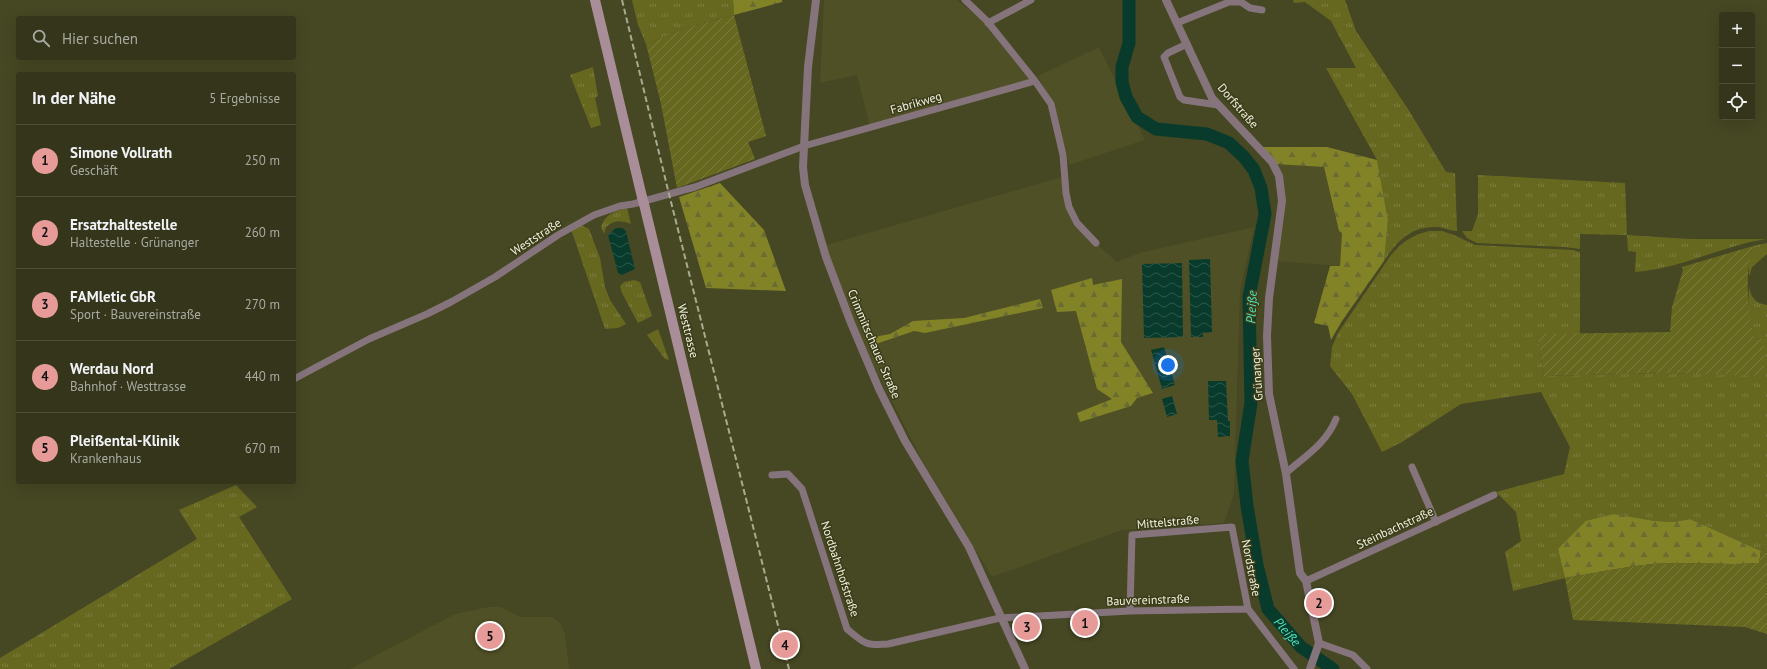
<!DOCTYPE html>
<html lang="de">
<head>
<meta charset="utf-8">
<style>
	body { margin:0; font-family:"PT Sans",sans-serif; background:#3c3d23; color:#f1f3f6 }
	.controls { position:absolute; right:12px; top:12px; display:grid; overflow:hidden; border-radius:4px; box-shadow:0 4px 16px #0002 }
	.controls button { width:36px; height:36px; display:grid; place-items:center; padding:0; border:0; border-bottom:1px solid #4e5039; background:#34351a; color:#f1f3f6; font:20px sans-serif }
	.you { position:absolute; left:1168px; top:365px; width:14px; height:14px; margin:-10px; border:3px solid #fff; border-radius:50%; background:#1a73e8; box-shadow:0 0 0 6px #1a73e833 }
	.badge { display:grid; place-items:center; width:26px; height:26px; border-radius:50%; background:#e69b98; color:#111; font-size:13px; font-weight:700 }
	.pin { position:absolute; translate:-50% -50%; border:2px solid #fff; box-shadow:0 1px 4px #0006 }
	.list { margin:0; padding:0; list-style:none }
	h2 { display:flex; justify-content:space-between; align-items:center; height:52px; margin:0; padding:0 16px; font-size:17px }
	h2 small { font-size:13px; font-weight:400; color:#a9aba2 }
	.list li { display:grid; grid-template-columns:26px 1fr auto; gap:12px; align-items:center; box-sizing:border-box; height:72px; padding:0 16px; border-top:1px solid #4e5039 }
	.list b { display:block; font-size:15px; white-space:nowrap }
	.list p { margin:0; font-size:13px; white-space:nowrap; color:#a9aba2 }
	.list em { font-size:13px; font-style:normal; color:#a9aba2 }
	.icon { flex:none; width:22px; height:22px; fill:none; stroke:currentColor; stroke-width:2; stroke-linecap:round; stroke-linejoin:round }
	.map { position:relative; flex:none; width:1767px; height:669px; overflow:hidden }
	.search { position:absolute; background:#34351a; box-shadow:0 4px 16px #0002; left:16px; top:16px; width:280px; height:44px; display:flex; align-items:center; gap:10px; box-sizing:border-box; padding:0 14px; border-radius:4px; color:#a9aba2; font-size:15px }
	.panel { position:absolute; background:#34351a; box-shadow:0 4px 16px #0002; left:16px; top:72px; width:280px; height:412px; border-radius:4px }
	.map>svg:first-child { display:block }
	.built { fill:#4f5025 }
	.grass { fill:url(#grass-tufts) }
	.forest { fill:url(#forest-firs) }
	.garden { fill:url(#garden-furrows) }
	.water { fill:url(#water-waves) }
	.lines { fill:none; stroke-linecap:round; stroke-linejoin:round }
	.river { stroke:#093b2d; stroke-width:13 }
	.minor { stroke:#85747b; stroke-width:7 }
	.tertiary { stroke:#85747b; stroke-width:8 }
	.secondary { stroke:#a98d99; stroke-width:10 }
	.rail { stroke:#a9aa8f; stroke-width:2; stroke-dasharray:6 3; stroke-linecap:butt }
	.secondary-bridge { stroke:#a98d99; stroke-width:10 }
	.labels { text-anchor:middle; stroke-width:3; stroke-linejoin:round; paint-order:stroke }
	.street-label { font-size:12px; fill:#f2f3df; stroke:#3b3c19 }
	.water-label { font-size:13px; font-style:italic; fill:#52e1b8; stroke:#3b3c19 }
</style>
</head>
<body>
<div class="map">
<svg width="1767" height="669" viewBox="0 0 1767 669">
	<defs>
		<pattern id="grass-tufts" width="24" height="20" patternUnits="userSpaceOnUse"><rect width="24" height="20" fill="#676820"/><path d="M3 7l-1-3M5 7V3M7 7l1-3M15 17l-1-3M17 17v-4M19 17l1-3" fill="none" stroke="#7d7e40"/></pattern>
		<pattern id="forest-firs" width="22" height="20" patternUnits="userSpaceOnUse"><rect width="22" height="20" fill="#828326"/><path d="M5 1l3.5 6h-7zM16 11l3.5 6h-7z" fill="#6b6c32"/></pattern>
		<pattern id="garden-furrows" width="10" height="10" patternUnits="userSpaceOnUse"><rect width="10" height="10" fill="#676820"/><path d="M-1 1l2-2M0 10L10 0M9 11l2-2" fill="none" stroke="#7d7e40"/></pattern>
		<pattern id="water-waves" width="16" height="10" patternUnits="userSpaceOnUse"><rect width="16" height="10" fill="#093b2d"/><path d="M0 5q4-4 8 0t8 0" fill="none" stroke="#2d584b"/></pattern>
	</defs>
	<rect width="100%" height="100%" fill="#464723"/>
	<path class="built" d="M824 0H957L983 21 1034 85 871 131 857 75 820 83Z
		M1099 47 1145 140 1069 165 1054 107 1038 76Z
		M1274 164 1324 167 1339 231 1342 233 1340 266 1274 261 1282 201Z
		M1065 176 1069 207 1096 243 1117 262 1139 253 1254 227 1240 292 1234 494 1224 523 1122 530 992 577 922 460 866 350 823 246Z
		M488 607H501L520 617H552L560 623 565 633 569 669H350L455 614Z"/>
	<path class="grass" d="M632 0H733L734 15 695 25 646 44 638 25Z
		M1293 0H1345L1356 31 1408 109 1446 172 1455 173 1457 231C1451 231 1445 228 1438 227 1411 226 1398 240 1384 261L1388 220 1377 160 1326 68H1356L1331 21 1305 2 1294 3Z
		M593 67 598 96 595 98 601 125 591 128 570 75Z
		M1478 175 1625 183 1627 235 1690 239H1766C1722 246 1680 269 1635 272L1636 252 1628 251 1627 235 1580 234V249L1565 247 1477 243 1467 238 1462 231H1472L1478 214Z
		M627 208 631 224C621 220 614 220 606 227L604 234 601 227C605 214 615 211 627 208Z
		M581 225 589 229 600 258 605 287 610 300 626 324 618 328 605 329 571 229Z
		M1429 231H1442L1454 235 1475 245 1573 250 1580 252V334H1537L1544 376 1663 373 1764 375V339L1754 338 1748 312 1749 286C1751 298 1755 303 1767 305V545L1761 551 1690 519 1674 522 1655 521 1614 514 1558 549 1565 578 1513 591 1505 552 1521 541 1516 512 1496 492 1564 474 1570 447 1541 392 1461 404 1402 442 1382 452 1352 394 1330 366 1332 347 1338 333 1391 255C1402 242 1412 235 1429 231Z
		M1767 243V254L1752 267 1749 277V260L1753 246Z
		M634 280 640 282 652 316 638 323 622 293 620 286 624 282Z
		M658 329 669 360 665 359 647 335Z
		M236 485 257 507 239 517 292 599 169 669H0V658L197 539 179 510Z"/>
	<path class="forest" d="M733 0H782V2L734 15Z
		M1258 147H1327L1377 160 1388 220 1384 261 1342 321 1331 340 1328 326 1314 323 1330 266H1340L1342 233 1339 231 1324 167 1274 164Z
		M720 183 764 230 786 291 706 288 679 197Z
		M1092 278 1093 285 1122 279 1121 342 1153 393 1137 398 1131 406 1080 422 1077 413 1112 399 1097 389 1076 311 1057 312 1051 290Z
		M1040 299 1043 308 925 333 914 331 870 346 869 338 890 334 913 321 964 318Z
		M1614 514 1655 521 1674 522 1690 519 1761 551 1759 563C1724 566 1688 561 1653 564 1623 567 1594 573 1565 578L1558 549 1586 521Z"/>
	<path class="garden" d="M734 15 766 136 748 142 755 159 677 188 661 104 646 44 695 25Z
		M1753 246C1744 275 1748 309 1754 338L1764 339V376L1663 373 1544 376 1537 334 1670 332 1672 307 1683 270 1682 267Z
		M1767 545V634L1745 627 1573 620 1565 578C1594 573 1623 567 1653 564 1688 561 1724 566 1759 563L1761 551Z"/>
	<path class="water" d="M616 228H622L626 231 635 269 622 275 618 273 608 235Z
		M1210 259 1212 332 1203 333V337H1191L1189 260Z
		M1182 263 1183 337 1144 338 1142 264Z
		M1164 347 1175 385 1162 389 1151 350Z
		M1208 381H1226L1228 421H1230V436L1218 437 1217 420H1209Z
		M1172 396 1177 414 1167 417 1162 399Z"/>
	<g class="lines">
		<path class="river" id="s1" d="M1129 0V43L1122 67V82L1126 97 1137 117 1156 129 1207 134 1229 143 1244 157 1254 170 1261 188 1265 214 1249 297 1251 403 1242 461 1247 506 1257 565 1268 609 1301 647 1333 669"/>
		<path class="minor" d="M965 0 987 21 1035 81 1051 104 1063 155 1066 193 1069 207 1077 223 1096 243
			M988 23 1031 0
			M1177 23 1229 2H1241L1250 8 1262 10
			M1187 44 1168 53 1164 57 1180 97 1184 100 1218 105
			M294 379 369 339 427 314 451 302 495 277 558 235 594 215 620 206 633 204 695 187 804 146 1035 81
			M1412 467 1436 522
			M1286 473C1305 456 1326 444 1336 419
			M772 475 788 474 802 489 847 629C864 643 865 646 888 644L1000 618 1130 611 1248 609
			M1306 581 1494 495
			M1130 611 1132 535 1232 527 1248 609 1294 669
			M1319 643 1353 655 1367 669"/>
		<path class="tertiary" d="M816 0 808 67 803 167 805 185 826 257 851 323 879 389 905 441 969 547 1025 669
			M1166 0 1212 98 1272 162 1279 176 1282 201 1269 298 1267 336 1269 394 1286 474 1300 573 1306 581 1319 643 1310 669"/>
		<path class="secondary" d="M595 0 642 197
			M644 204 756 669"/>
		<path class="rail" d="M622 0 668 190 789 669"/>
		<path class="secondary-bridge" d="M642 197 644 204"/>
	</g>
	<g class="labels">
		<g class="street-label">
			<text transform="translate(916 103) rotate(-16)" y="4">Fabrikweg</text>
			<text transform="translate(1238 106) rotate(49)" y="4">Dorfstraße</text>
			<text transform="translate(536 237) rotate(-33)" y="4">Weststraße</text>
			<text transform="translate(688 331) rotate(76)" y="4">Westtrasse</text>
			<text transform="translate(874 344) rotate(67)" y="4">Crimmitschauer Straße</text>
			<text transform="translate(1257 374) rotate(-94)" y="4">Grünanger</text>
			<text transform="translate(1168 522) rotate(-5)" y="4">Mittelstraße</text>
			<text transform="translate(1395 528) rotate(-25)" y="4">Steinbachstraße</text>
			<text transform="translate(1251 568) rotate(79)" y="4">Nordstraße</text>
			<text transform="translate(840 569) rotate(72)" y="4">Nordbahnhofstraße</text>
			<text transform="translate(1148 600) rotate(-2)" y="4">Bauvereinstraße</text>
		</g>
		<g class="water-label">
			<text transform="translate(1251 307) rotate(-87)" y="5">Pleiße</text>
			<text dy="5" stroke="none"><textPath href="#s1" startOffset="731">Pleiße</textPath></text>
		</g>
	</g>
</svg>
<div class="controls">
<button>+</button>
<button>−</button>
<button><svg class="icon" aria-label="locate" viewBox="0 0 24 24"><circle cx="12" cy="12" r="6"/><path d="M12 2v4M12 18v4M2 12h4M18 12h4"/></svg></button>
</div>
<div class="you"></div>
<div class="pin badge" style="left:1085px;top:623px">1</div>
<div class="pin badge" style="left:1319px;top:603px">2</div>
<div class="pin badge" style="left:1027px;top:627px">3</div>
<div class="pin badge" style="left:785px;top:645px">4</div>
<div class="pin badge" style="left:490px;top:636px">5</div>
<div class="search"><svg class="icon" aria-label="search" viewBox="0 0 24 24"><circle cx="10" cy="10" r="6"/><path d="M15 15l6 6"/></svg>Hier suchen</div>
<section class="panel">
<h2>In der Nähe<small>5 Ergebnisse</small></h2>
<ul class="list">
<li><span class="badge">1</span><div><b>Simone Vollrath</b><p>Geschäft</p></div><em>250 m</em></li>
<li><span class="badge">2</span><div><b>Ersatzhaltestelle</b><p>Haltestelle · Grünanger</p></div><em>260 m</em></li>
<li><span class="badge">3</span><div><b>FAMletic GbR</b><p>Sport · Bauvereinstraße</p></div><em>270 m</em></li>
<li><span class="badge">4</span><div><b>Werdau Nord</b><p>Bahnhof · Westtrasse</p></div><em>440 m</em></li>
<li><span class="badge">5</span><div><b>Pleißental-Klinik</b><p>Krankenhaus</p></div><em>670 m</em></li>
</ul>
</section>
</div>
</body>
</html>
